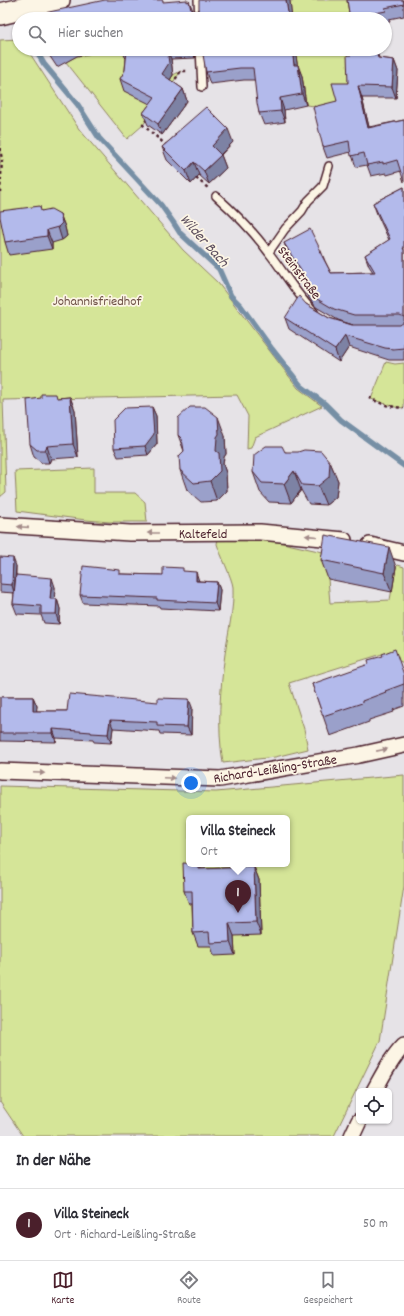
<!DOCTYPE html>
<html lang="de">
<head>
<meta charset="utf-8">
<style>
	body { margin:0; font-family:Dekko,sans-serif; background:#f7f7f7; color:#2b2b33 }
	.controls { position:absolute; right:12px; bottom:12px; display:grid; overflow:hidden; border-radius:6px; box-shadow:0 1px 3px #0004 }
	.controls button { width:36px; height:36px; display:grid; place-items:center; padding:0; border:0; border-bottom:1px solid #e1e1e2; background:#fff; color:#2b2b33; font:20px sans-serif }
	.you { position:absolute; left:191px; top:783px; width:14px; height:14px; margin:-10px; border:3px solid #fff; border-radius:50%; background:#1a73e8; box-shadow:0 0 0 6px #1a73e833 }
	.badge { display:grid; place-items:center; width:26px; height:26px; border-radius:50%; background:#4a1f2b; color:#fff; font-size:13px; font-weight:700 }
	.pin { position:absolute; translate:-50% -33px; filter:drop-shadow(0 1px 2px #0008) }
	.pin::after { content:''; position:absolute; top:21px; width:14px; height:12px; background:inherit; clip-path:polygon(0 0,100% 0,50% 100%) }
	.popup { position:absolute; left:186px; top:815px; width:104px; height:52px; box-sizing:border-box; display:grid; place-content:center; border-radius:6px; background:#fff; filter:drop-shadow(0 1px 3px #0005); font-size:13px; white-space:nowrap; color:#7c7c81 }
	.popup b { font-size:15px; color:#2b2b33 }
	.popup::after { content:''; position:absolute; left:50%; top:100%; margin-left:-8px; border:8px solid transparent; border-top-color:#fff }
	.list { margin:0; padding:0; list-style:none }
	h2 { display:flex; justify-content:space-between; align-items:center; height:52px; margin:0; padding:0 16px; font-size:17px }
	h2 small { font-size:13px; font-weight:400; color:#7c7c81 }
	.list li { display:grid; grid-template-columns:26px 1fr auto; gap:12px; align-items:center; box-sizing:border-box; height:72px; padding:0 16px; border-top:1px solid #e1e1e2 }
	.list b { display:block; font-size:15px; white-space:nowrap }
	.list p { margin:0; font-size:13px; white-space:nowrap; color:#7c7c81 }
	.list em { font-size:13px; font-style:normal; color:#7c7c81 }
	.icon { flex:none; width:22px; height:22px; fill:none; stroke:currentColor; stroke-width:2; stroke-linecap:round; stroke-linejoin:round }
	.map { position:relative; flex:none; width:404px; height:1136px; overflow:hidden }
	.search { position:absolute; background:#fff; box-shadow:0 1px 3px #0004; left:12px; right:12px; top:12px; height:44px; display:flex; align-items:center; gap:10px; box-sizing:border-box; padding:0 14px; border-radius:22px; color:#7c7c81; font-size:15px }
	.sheet { height:124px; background:#fff }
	nav { display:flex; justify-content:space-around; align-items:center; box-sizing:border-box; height:56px; border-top:1px solid #e1e1e2; background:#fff; font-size:11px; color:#7c7c81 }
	nav a { display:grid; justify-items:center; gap:2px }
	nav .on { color:#4a1f2b }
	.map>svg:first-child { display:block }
	.green { fill:#d5e598; stroke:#908262; fill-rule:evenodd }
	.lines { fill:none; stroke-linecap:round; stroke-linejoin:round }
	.stream { stroke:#768fa5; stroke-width:5.5 }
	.lane-casing { stroke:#4a1f2b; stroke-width:10 }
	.street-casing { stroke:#4a1f2b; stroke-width:18 }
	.secondary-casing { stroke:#4a1f2b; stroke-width:24 }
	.path { stroke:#4a1f2b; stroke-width:2.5; stroke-dasharray:3 3; stroke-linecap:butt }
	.lane { stroke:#fcf5e5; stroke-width:7 }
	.street { stroke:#fcf5e5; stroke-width:15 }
	.secondary { stroke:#fcf5e5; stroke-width:21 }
	.wall { fill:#9aa0ca; stroke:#4a1f2b }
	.shaded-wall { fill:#7d82a4; stroke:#4a1f2b }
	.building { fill:#b3baeb; stroke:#4a1f2b }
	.oneway { fill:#a38a88 }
	.labels { text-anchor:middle; stroke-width:3.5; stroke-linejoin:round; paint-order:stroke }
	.street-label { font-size:14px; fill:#4a1f2b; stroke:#fcf5e5 }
	.park-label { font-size:14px; fill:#6d5046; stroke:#fcf5e5 }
	.water-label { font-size:15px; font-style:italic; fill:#5c4e5e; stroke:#fcf5e5 }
</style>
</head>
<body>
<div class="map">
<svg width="404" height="1136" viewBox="0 0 404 1136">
	<rect width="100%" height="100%" fill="#e6e3e7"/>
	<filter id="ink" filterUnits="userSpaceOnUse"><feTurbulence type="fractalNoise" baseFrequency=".025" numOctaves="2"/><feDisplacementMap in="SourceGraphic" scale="8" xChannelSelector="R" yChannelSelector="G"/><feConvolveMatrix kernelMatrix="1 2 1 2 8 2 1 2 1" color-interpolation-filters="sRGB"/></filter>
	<g filter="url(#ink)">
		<path class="green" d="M298 0H349L352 19H292L290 1Z
			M19 39V49H27L79 129 183 250 218 283 298 388 322 406 255 437 251 448 247 449 248 416 237 395 3 400 6 492 0 497V40Z
			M112 49H125L130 61 153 106 173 75 181 71 143 125 127 139 66 62 77 56Z
			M295 49H355L352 94 341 112 317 118 315 106 306 105 302 76H299Z
			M386 362 395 364 404 363V408L395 407 371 399Z
			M94 468V493H135L145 502 147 522H109L86 520 17 511 15 471Z
			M218 538 269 540 332 554 328 579 330 603 390 600 396 567 398 565 404 567V663L382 654 289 683 304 729 308 749 275 757 223 763C217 727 220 690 225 654 228 632 234 610 233 587 232 578 220 554 217 544Z
			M404 775V886L380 1041 334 1136H23L0 1102V786L216 792ZM189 818H287V864H189Z"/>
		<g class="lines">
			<path class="stream" d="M35 49 44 64 78 105 99 138 161 205 173 222 180 233 219 269 231 296 241 306 272 349 301 386 325 404 341 420 404 466"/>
			<defs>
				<path id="lane" d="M198 0 199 19
					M200 49 202 87
					M216 196C235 213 254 232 269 253 284 272 297 295 314 312
					M269 252 285 229 302 211 308 201 323 186 329 166"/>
				<path id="street" d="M0 525 130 533 260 532 344 540
					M370 545 404 553
					M0 771 220 779 359 755 404 745
					M374 1091C383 1075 391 1058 404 1045
					M352 1136 359 1121"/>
				<path id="secondary" d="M0 14 59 0"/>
			</defs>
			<use href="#lane" class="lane-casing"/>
			<use href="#street" class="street-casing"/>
			<use href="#secondary" class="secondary-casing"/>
			<path class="path" d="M172 84 181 71H189
				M147 119 143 125 167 146
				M0 148 2 160 0 192
				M196 178 208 188
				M369 397C379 404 391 407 404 408"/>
			<use href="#lane" class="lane"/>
			<use href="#street" class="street"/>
			<use href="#secondary" class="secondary"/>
		</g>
		<path class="wall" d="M347 0H404V16L389 19 390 22 385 23V19H350Z
			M45 49H113L77 56 57 67Z
			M122 49H195V58L171 59 173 75 170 80 183 89 187 101 162 135 148 125 143 113 150 104 124 91 120 79 125 70 126 58 125 57Z
			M295 49 297 65 302 76 306 105 284 110 285 122 264 125 259 113 255 80H244L210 84 206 72Z
			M351 49H376L379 58 394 60 398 71 396 98H362L369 127 404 120 401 171 387 175 386 173 371 176 367 165 356 167 351 152 327 158 323 147 337 101 348 83Z
			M175 134 233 142 221 155 226 168 209 184 199 175 191 184 167 160 162 147 175 136Z
			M404 187V360H389L349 347 339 362 289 329 285 318 306 304 329 318 353 325 338 320 316 307 309 298 305 287 307 284 288 254 284 243 321 251 325 261 331 273 373 272 369 266 365 255 389 240 377 214 373 203Z
			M41 211 60 214 65 227 67 236 62 240 52 243V249L9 255 5 242Z
			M70 397 75 410 78 457 51 459 49 463H42L34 457 30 444 58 398Z
			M152 407 156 416 157 444 148 455 118 457 114 448Z
			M178 435 225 436 226 454 224 457 223 464 226 473 227 491 217 501 201 502 187 490 180 470 184 451Z
			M285 452 330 462 338 481 336 497 326 505 309 504 301 490 291 503 269 502 260 492 253 472Z
			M0 557 16 566V575L55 587 54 599H57L60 609 59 624 44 623 41 615 17 614 13 604 14 593 0 592Z
			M321 560 396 567 392 592 328 579Z
			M184 572 199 581 217 582 220 590 218 611 160 608 159 606 83 603 80 595 121 574 163 575Z
			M404 673V706L393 710 394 712 369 720V722L330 736 312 684Z
			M0 697H33L37 706 36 711H67L192 707 191 735 160 734 159 731 113 728 111 743 94 742 93 740 56 738V742L0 741Z
			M189 864H200L201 869 254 867 259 880 261 935 234 936 235 955 214 956 211 946H198L193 933 192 904H189L184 891Z"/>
		<path class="shaded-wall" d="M286 0H289L290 1 292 19H289Z
			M189 1 194 13 195 19 191 10Z
			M167 49 171 59 173 75 166 86 162 74Z
			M192 49H195V58Z
			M292 49H295L299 76 294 65Z
			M394 60 398 71 396 98 392 87Z
			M298 65 302 76 306 105 302 94Z
			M358 86 362 98 372 139 368 128Z
			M183 89 187 101 162 135 158 124Z
			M280 98 284 110 285 122 281 111Z
			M228 129 233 142 216 159 212 146Z
			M221 155 226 168 209 184 204 171Z
			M194 162 199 175 191 184 186 171Z
			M60 214 65 227 67 236 62 240 58 227Z
			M47 230 52 243V249L47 236Z
			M345 336 349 347 339 362 335 350Z
			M70 397 75 410 78 457 73 444Z
			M152 407 156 416 157 444 148 455 145 446Z
			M218 417 225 436 226 454 224 457 223 464 226 473 227 491 217 501 210 481Z
			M47 446 51 459 49 463 45 450Z
			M330 462 338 481 336 497 326 505 318 486Z
			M294 471 301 490 291 503 284 484Z
			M389 547 396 567 392 592 384 573Z
			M13 558 16 566 14 593 12 585Z
			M196 572 199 581H196Z
			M52 578 55 587 54 609 50 599Z
			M217 582 220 590 218 611 215 603Z
			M57 599 60 609 59 624 56 614Z
			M33 697 37 706 36 719 33 711Z
			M189 699 192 707 191 735 187 727Z
			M110 720 113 728 111 743 108 734Z
			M53 729 56 738V742L53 733Z
			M254 867 259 880 261 935 256 922Z
			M229 923 234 936 235 955 230 942Z"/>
		<path class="building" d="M105 0H163V2L187 0V2L189 1 191 10 195 12 199 9V0H286L289 19H36L35 15Z
			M347 0H403L404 4 385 8 386 11 365 15 366 19H350Z
			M48 49H65L52 55Z
			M126 49H167L169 63 162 74 183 89 158 124 143 113 155 97 120 79 125 70 127 50Z
			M202 49H292L294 65H298L302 94 280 98 281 111 259 113 257 103 253 68H240L206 72Z
			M351 49H375L378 58 394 60 392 87 358 86 368 128 404 120V182L397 160 383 164V162L367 165 364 153 351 156 349 141 323 147 313 107 337 101 332 83H348L347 55H351Z
			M206 107 228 129 212 146 221 155 204 171 194 162 186 171 162 147 176 135 175 134Z
			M404 187V248H403L404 250V317L400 315H354L334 309 312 296 305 287 308 282 284 243 310 229 321 251 320 252 331 273 375 272 365 255 390 239 373 203Z
			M40 206 41 211 51 209 60 214 62 223 58 227 47 230V236L5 242 0 217V211Z
			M299 296 306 304 329 318 352 325H400L404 322V348L393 349 385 348 345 336 335 350 285 318Z
			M41 394H56L57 398 70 397 73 444 47 446 45 450H37L30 444 27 400 41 398Z
			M152 407 154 434 145 446 114 448 113 420 125 408Z
			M190 407H205L218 417 219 434 217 437 216 451 219 453 220 471 210 481 194 483 180 470 179 456 184 451 182 439 178 435V418Z
			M266 446H282L285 452H298L304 450 321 451 330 462 329 477 318 486 302 485 294 471 284 484 262 483 253 472 254 455Z
			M325 535 389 547 384 573 321 560Z
			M0 557 13 558 12 585 0 584Z
			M83 566 120 570V574L163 575V567L183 568V571L196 572V581L217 582 215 603 157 600V598L80 595Z
			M16 575 52 578 50 599H57L56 614H41V606L13 604Z
			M395 649 404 675V684L385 691 386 692 362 701V703L323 716 312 684 369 664 368 660 383 656 382 654Z
			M69 694 158 702V698L189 699 187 727 157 726V722L110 720 108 734 91 733V732L53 729V733H0V697H33V711H67Z
			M183 863 199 864V869L254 867 256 922 229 923 230 942 210 943 209 932 193 933 192 891H184Z"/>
		<defs><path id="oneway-solid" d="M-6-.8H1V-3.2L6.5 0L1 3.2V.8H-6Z"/></defs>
		<g class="oneway">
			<use href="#oneway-solid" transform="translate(23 527) rotate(-176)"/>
			<use href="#oneway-solid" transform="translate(153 533) rotate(180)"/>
			<use href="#oneway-solid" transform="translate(311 536) rotate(-175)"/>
			<use href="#oneway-solid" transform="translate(382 750) rotate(-11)"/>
			<use href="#oneway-solid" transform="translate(39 773) rotate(2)"/>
			<use href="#oneway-solid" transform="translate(169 778) rotate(2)"/>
		</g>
	</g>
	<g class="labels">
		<g class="street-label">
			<text transform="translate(300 272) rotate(53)" y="5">Steinstraße</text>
			<text x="203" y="538">Kaltefeld</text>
			<text transform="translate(275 768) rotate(-9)" y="5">Richard-Leißling-Straße</text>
		</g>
		<g class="park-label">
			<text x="97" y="305">Johannisfriedhof</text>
		</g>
		<g class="water-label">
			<text transform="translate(205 240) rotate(48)" y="5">Wilder Bach</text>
		</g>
	</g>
</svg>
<div class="controls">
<button><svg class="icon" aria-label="locate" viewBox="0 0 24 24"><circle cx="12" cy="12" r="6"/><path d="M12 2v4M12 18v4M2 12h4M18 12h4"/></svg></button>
</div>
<div class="you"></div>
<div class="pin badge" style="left:238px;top:913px">1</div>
<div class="popup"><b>Villa Steineck</b>Ort</div>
<div class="search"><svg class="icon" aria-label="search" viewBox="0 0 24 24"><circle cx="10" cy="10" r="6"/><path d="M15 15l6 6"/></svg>Hier suchen</div>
</div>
<section class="sheet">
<h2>In der Nähe<small></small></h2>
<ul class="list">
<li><span class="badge">1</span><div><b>Villa Steineck</b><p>Ort · Richard-Leißling-Straße</p></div><em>50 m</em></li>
</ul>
</section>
<nav>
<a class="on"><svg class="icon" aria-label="map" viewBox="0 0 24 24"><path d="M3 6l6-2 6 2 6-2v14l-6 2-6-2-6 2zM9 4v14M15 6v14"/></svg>Karte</a>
<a><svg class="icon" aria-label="directions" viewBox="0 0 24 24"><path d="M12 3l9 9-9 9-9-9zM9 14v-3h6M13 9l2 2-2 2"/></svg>Route</a>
<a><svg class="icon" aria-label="saved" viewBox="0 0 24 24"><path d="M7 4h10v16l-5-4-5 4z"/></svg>Gespeichert</a>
</nav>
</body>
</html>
